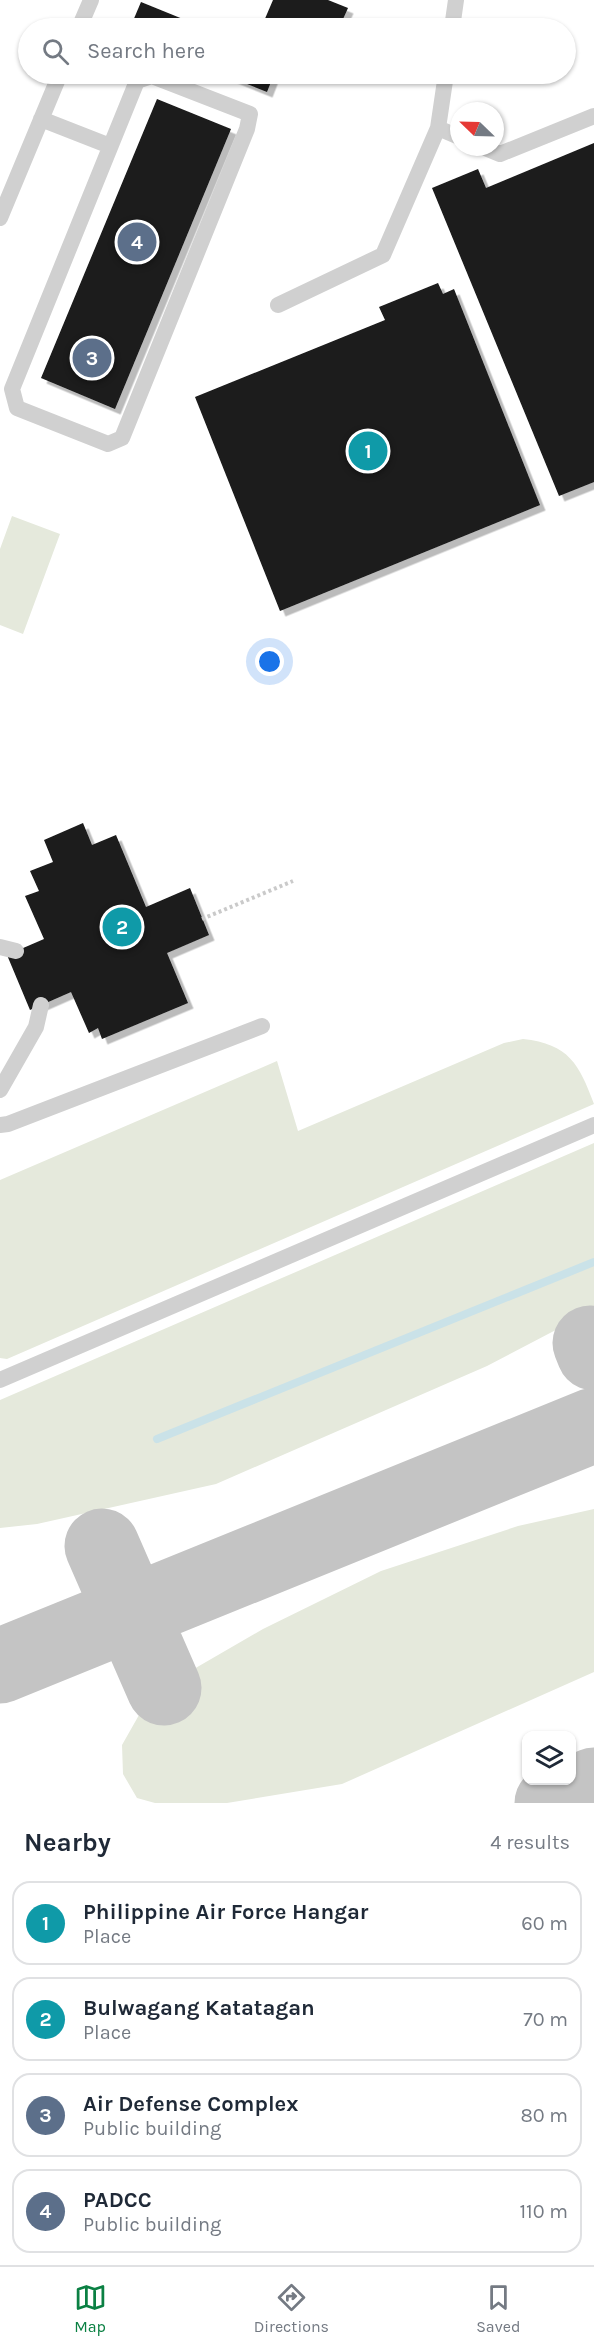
<!DOCTYPE html>
<html lang="en">
<head>
<meta charset="utf-8">
<style>
	body { margin:0; font-family:Karla,sans-serif; background:#f6f6f7; color:#1f2937 }
	.controls { position:absolute; right:18px; bottom:18px; display:grid; overflow:hidden; border-radius:12px; box-shadow:0 2px 4px #0004 }
	.controls button { width:54px; height:54px; display:grid; place-items:center; padding:0; border:0; border-bottom:2px solid #e0e1e3; background:#fff; color:#1f2937; font:30px sans-serif }
	.compass { position:absolute; left:450px; top:102px; width:54px; height:54px; border-radius:50%; background:#fff; box-shadow:0 2px 4px #0004; rotate:293deg }
	.you { position:absolute; left:270px; top:662px; width:21px; height:21px; margin:-15px; border:4px solid #fff; border-radius:50%; background:#1a73e8; box-shadow:0 0 0 9px #1a73e833 }
	.badge { display:grid; place-items:center; width:39px; height:39px; border-radius:50%; background:#0b8043; color:#fff; font-size:20px; font-weight:700 }
	.pin { position:absolute; translate:-50% -50%; border:3px solid #fff; box-shadow:0 2px 6px #0006 }
	.list { margin:0; padding:0; list-style:none }
	h2 { display:flex; justify-content:space-between; align-items:center; height:78px; margin:0; padding:0 24px; font-size:26px }
	h2 small { font-size:20px; font-weight:400; color:#747a83 }
	.list li { display:grid; grid-template-columns:39px 1fr auto; gap:18px; align-items:center; box-sizing:border-box; height:84px; margin:0 12px 12px; padding:0 12px; border:2px solid #e0e1e3; border-radius:18px }
	.list b { display:block; font-size:22px; white-space:nowrap }
	.list p { margin:0; font-size:20px; white-space:nowrap; color:#747a83 }
	.list em { font-size:20px; font-style:normal; color:#747a83 }
	.icon { flex:none; width:33px; height:33px; fill:none; stroke:currentColor; stroke-width:2; stroke-linecap:round; stroke-linejoin:round }
	.map { position:relative; flex:none; width:594px; height:1803px; overflow:hidden }
	.search { position:absolute; background:#fff; box-shadow:0 2px 4px #0004; left:18px; right:18px; top:18px; height:66px; display:flex; align-items:center; gap:15px; box-sizing:border-box; padding:0 21px; border-radius:33px; color:#747a83; font-size:22px }
	.sheet { height:462px; background:#fff }
	nav { display:flex; justify-content:space-around; align-items:center; box-sizing:border-box; height:84px; border-top:2px solid #e0e1e3; background:#fff; font-size:16px; color:#747a83 }
	nav a { display:grid; justify-items:center; gap:3px }
	nav .on { color:#0b8043 }
	.map>svg:first-child { display:block }
	.green { fill:#e5e9dc }
	.lines { fill:none; stroke-linecap:round; stroke-linejoin:round }
	.stream { stroke:#cae2e8; stroke-width:8 }
	.taxiway { stroke:#c4c4c4; stroke-width:75 }
	.building { fill:#1a1a1a; filter:url(#shadow) }
	.path { stroke:#cacaca; stroke-width:4; stroke-dasharray:3 3; stroke-linecap:butt }
	.service { stroke:#d0d0d0; stroke-width:16 }
</style>
</head>
<body>
<div class="map">
<svg width="594" height="1803" viewBox="0 0 594 1803">
	<defs>
		<filter id="shadow"><feDropShadow dx="5.5" dy="5.5" stdDeviation="0" flood-color="#0004"/></filter>
	</defs>
	<rect width="100%" height="100%" fill="#fff"/>
	<path class="green" d="M12 516 60 534 23 634 0 625V549Z
		M523 1039C569 1044 579 1064 594 1104L7 1359 0 1358V1180L277 1061 298 1131 504 1043Z
		M594 1143V1310L487 1366 216 1484 37 1524 0 1528V1400Z
		M594 1509V1672L342 1784 227 1803H155L137 1798 123 1774 122 1745 139 1715 168 1684 263 1629 381 1571 518 1526Z"/>
	<g class="lines">
		<path class="stream" d="M157 1439 594 1262"/>
		<path class="taxiway" d="M590 1343 594 1353
			M102 1546 164 1688
			M0 1666 594 1425
			M552 1803 594 1785"/>
	</g>
	<path class="building" d="M273 0H328L348 8 339 28H261Z
		M141 2 205 28H130Z
		M222 74H274L267 92Z
		M157 99 231 129 115 409 41 378Z
		M594 143V482L559 496 432 188 478 169 486 188Z
		M438 283 443 294 454 289 540 505 280 611 195 397 385 320 379 307Z
		M83 823 92 845 116 835 146 907 190 888 209 935 167 953 188 1003 102 1039 98 1028 89 1033 71 992 30 1010 7 955 44 939 25 896 39 891 30 871 53 862 44 840Z"/>
	<g class="lines">
		<path class="path" d="M202 919 293 881"/>
		<path class="service" d="M79 28 91 0
			M452 28 456 0
			M152 76 250 114 247 129 122 438 108 444 17 408 12 389 137 81Z
			M41 119 110 146
			M438 128 459 137
			M483 147 500 154 594 116
			M0 218 60 74
			M278 305 383 255 438 128 446 74
			M0 947 16 951
			M0 1090 36 1027 41 1005
			M0 1125 8 1124 262 1026
			M0 1380 594 1125"/>
	</g>
</svg>
<div class="controls">
<button><svg class="icon" aria-label="layers" viewBox="0 0 24 24"><path d="M12 4l9 5-9 5-9-5zM3 14l9 5 9-5"/></svg></button>
</div>
<svg class="compass" viewBox="-18 -18 36 36"><path d="M0-13l5 13h-10z" fill="#e53935"/><path d="M0 13l5-13h-10z" fill="#747a83"/></svg>
<div class="you"></div>
<div class="pin badge" style="left:368px;top:451px;background:#0f9aa8">1</div>
<div class="pin badge" style="left:122px;top:927px;background:#0f9aa8">2</div>
<div class="pin badge" style="left:92px;top:358px;background:#5c6f8a">3</div>
<div class="pin badge" style="left:137px;top:242px;background:#5c6f8a">4</div>
<div class="search"><svg class="icon" aria-label="search" viewBox="0 0 24 24"><circle cx="10" cy="10" r="6"/><path d="M15 15l6 6"/></svg>Search here</div>
</div>
<section class="sheet">
<h2>Nearby<small>4 results</small></h2>
<ul class="list">
<li><span class="badge" style="background:#0f9aa8">1</span><div><b>Philippine Air Force Hangar</b><p>Place</p></div><em>60 m</em></li>
<li><span class="badge" style="background:#0f9aa8">2</span><div><b>Bulwagang Katatagan</b><p>Place</p></div><em>70 m</em></li>
<li><span class="badge" style="background:#5c6f8a">3</span><div><b>Air Defense Complex</b><p>Public building</p></div><em>80 m</em></li>
<li><span class="badge" style="background:#5c6f8a">4</span><div><b>PADCC</b><p>Public building</p></div><em>110 m</em></li>
</ul>
</section>
<nav>
<a class="on"><svg class="icon" aria-label="map" viewBox="0 0 24 24"><path d="M3 6l6-2 6 2 6-2v14l-6 2-6-2-6 2zM9 4v14M15 6v14"/></svg>Map</a>
<a><svg class="icon" aria-label="directions" viewBox="0 0 24 24"><path d="M12 3l9 9-9 9-9-9zM9 14v-3h6M13 9l2 2-2 2"/></svg>Directions</a>
<a><svg class="icon" aria-label="saved" viewBox="0 0 24 24"><path d="M7 4h10v16l-5-4-5 4z"/></svg>Saved</a>
</nav>
</body>
</html>
